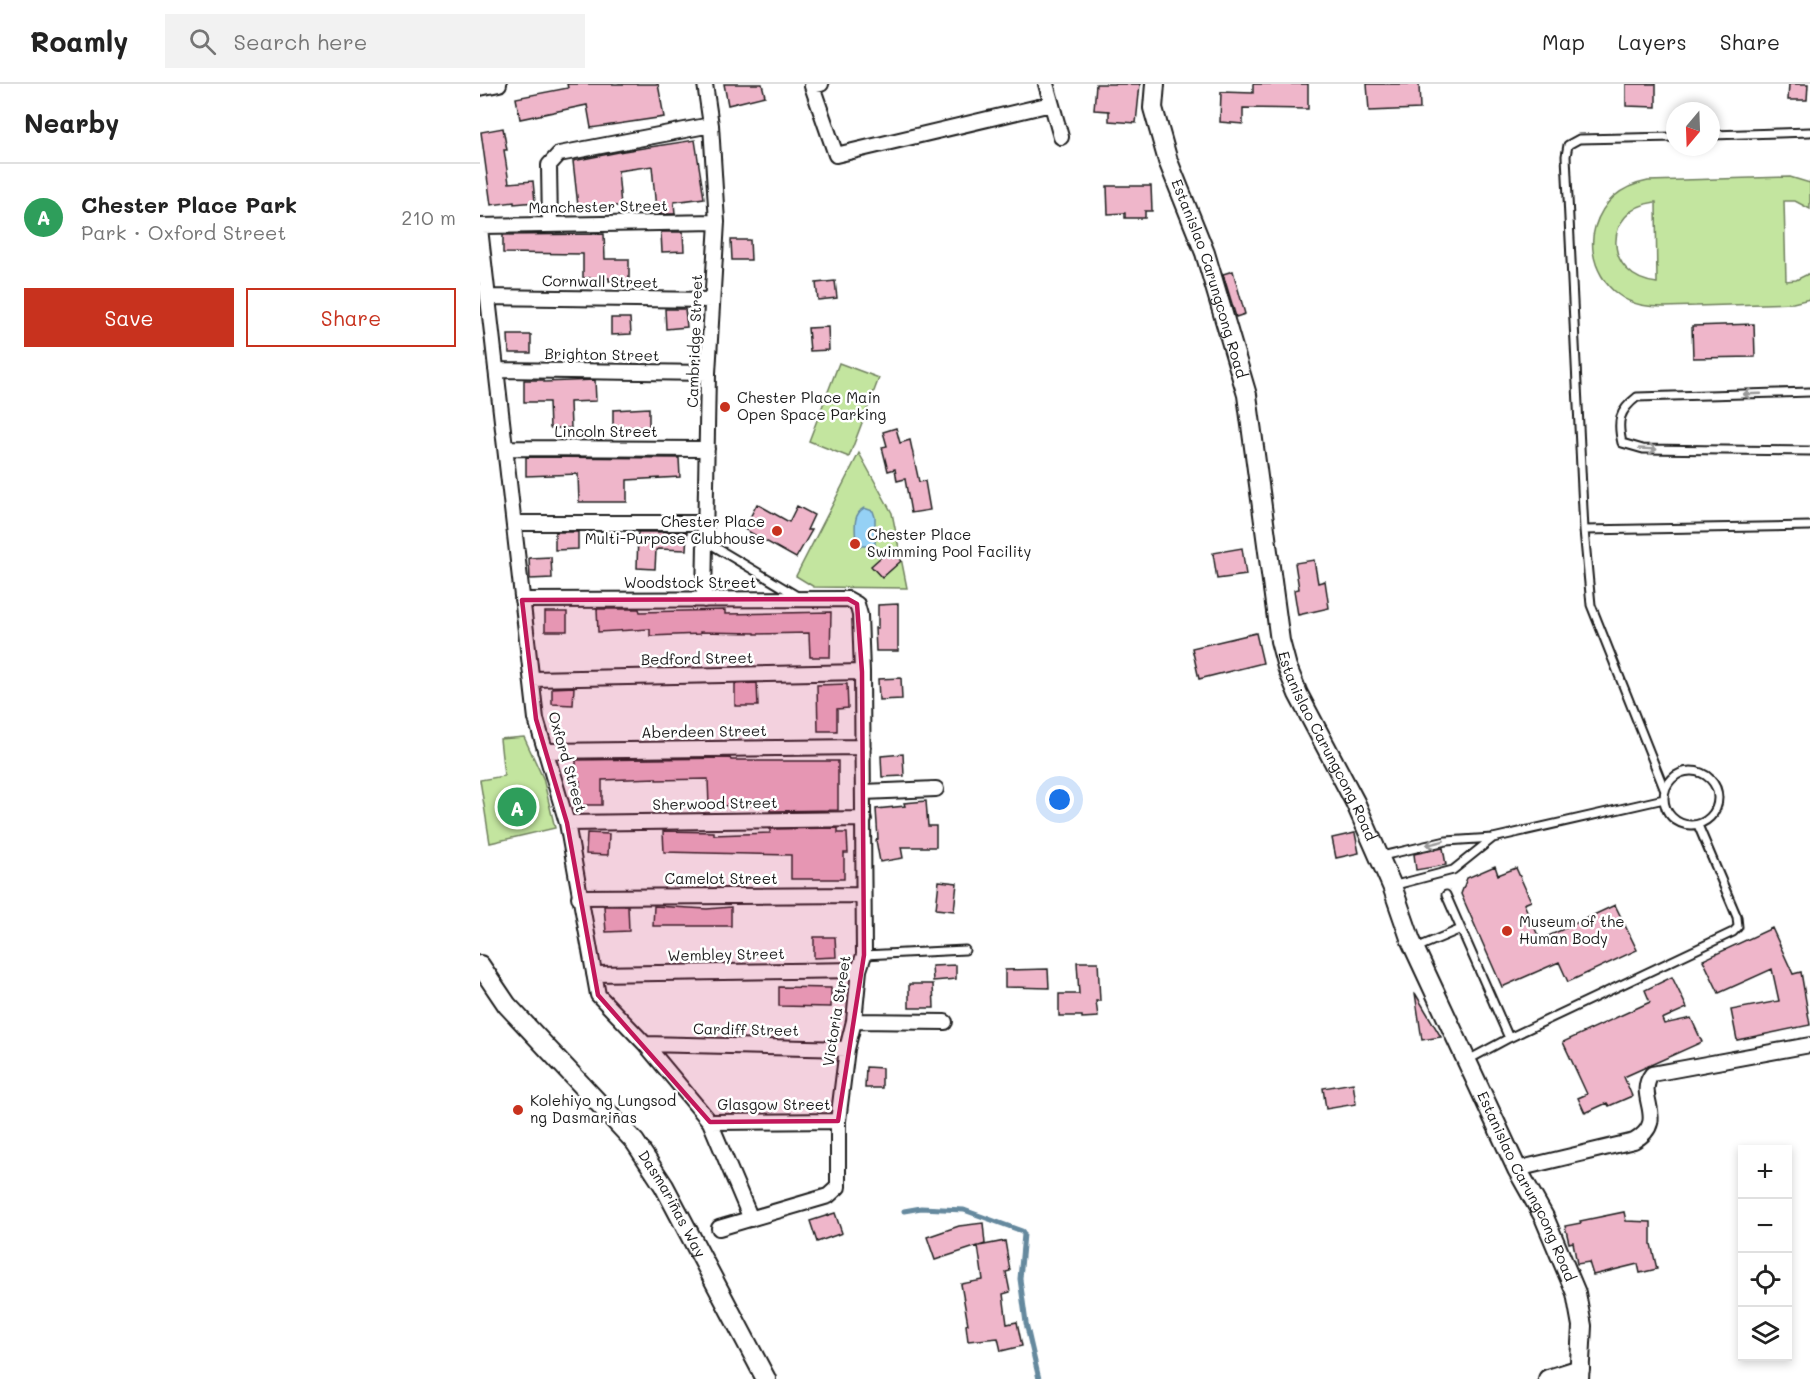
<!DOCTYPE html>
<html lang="en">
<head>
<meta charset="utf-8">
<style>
	body { margin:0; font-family:Mali,sans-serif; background:#f2f2f2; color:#222 }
	.controls { position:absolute; right:18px; bottom:18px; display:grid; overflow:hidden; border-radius:0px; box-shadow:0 3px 9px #0003 }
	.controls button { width:54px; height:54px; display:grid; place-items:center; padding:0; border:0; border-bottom:2px solid #e0e0e0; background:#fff; color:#222; font:30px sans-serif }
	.compass { position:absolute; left:1186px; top:18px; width:54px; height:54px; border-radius:50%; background:#fff; box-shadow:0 3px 9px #0003; rotate:199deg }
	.you { position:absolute; left:580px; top:716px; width:21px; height:21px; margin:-15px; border:4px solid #fff; border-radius:50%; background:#1a73e8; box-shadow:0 0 0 9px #1a73e833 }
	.badge { display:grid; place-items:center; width:39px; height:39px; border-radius:50%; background:#c8321e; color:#fff; font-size:20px; font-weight:700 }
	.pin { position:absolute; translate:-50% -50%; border:3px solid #fff; box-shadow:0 2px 6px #0006 }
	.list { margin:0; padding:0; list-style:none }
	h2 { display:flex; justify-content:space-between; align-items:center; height:78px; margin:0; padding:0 24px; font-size:26px }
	h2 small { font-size:20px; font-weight:400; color:#767676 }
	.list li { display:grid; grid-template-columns:39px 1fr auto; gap:18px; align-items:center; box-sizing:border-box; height:108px; padding:0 24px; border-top:2px solid #e0e0e0 }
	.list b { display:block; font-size:22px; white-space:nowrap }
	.list p { margin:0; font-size:20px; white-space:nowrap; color:#767676 }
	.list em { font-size:20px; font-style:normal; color:#767676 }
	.actions { display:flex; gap:12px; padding:18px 24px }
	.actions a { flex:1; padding:14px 0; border:2px solid #c8321e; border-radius:0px; text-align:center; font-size:21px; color:#c8321e }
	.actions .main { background:#c8321e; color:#fff }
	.icon { flex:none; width:33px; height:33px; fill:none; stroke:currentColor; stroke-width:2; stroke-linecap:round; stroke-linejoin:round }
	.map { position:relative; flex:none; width:1330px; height:1295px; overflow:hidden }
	header { display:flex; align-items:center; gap:36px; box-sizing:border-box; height:84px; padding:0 30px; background:#fff; border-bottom:2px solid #e0e0e0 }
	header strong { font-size:28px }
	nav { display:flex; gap:33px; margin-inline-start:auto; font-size:21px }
	.search { width:420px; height:54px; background:#f2f2f2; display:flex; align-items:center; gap:15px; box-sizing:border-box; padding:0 21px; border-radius:0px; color:#767676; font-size:22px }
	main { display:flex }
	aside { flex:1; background:#fff }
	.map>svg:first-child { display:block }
	.green { fill:#c3e59f; stroke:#70805e; stroke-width:1.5; fill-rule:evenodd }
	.water { fill:#95d1f5; stroke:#65899e; stroke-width:1.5 }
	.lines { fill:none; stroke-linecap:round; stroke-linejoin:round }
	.stream { stroke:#65899e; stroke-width:5 }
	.building { fill:#efb6ca; stroke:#1c1c1c; stroke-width:1.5 }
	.service-casing { stroke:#1c1c1c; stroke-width:11 }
	.minor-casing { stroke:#1c1c1c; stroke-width:18 }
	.tertiary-casing { stroke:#1c1c1c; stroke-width:22 }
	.service { stroke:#fff; stroke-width:7 }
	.minor { stroke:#fff; stroke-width:14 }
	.tertiary { stroke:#fff; stroke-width:18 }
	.oneway { stroke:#999 }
	.marked { fill:#c2185b; fill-opacity:0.2; stroke:#c2185b; stroke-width:4.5; stroke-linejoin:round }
	.poi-dot { fill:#c8321e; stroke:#fff; stroke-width:2 }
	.labels { text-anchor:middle; stroke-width:5; stroke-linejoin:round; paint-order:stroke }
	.street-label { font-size:15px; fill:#1c1c1c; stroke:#fff }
	.poi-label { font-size:15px; fill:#1c1c1c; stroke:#fff; text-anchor:start }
</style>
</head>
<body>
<header>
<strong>Roamly</strong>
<div class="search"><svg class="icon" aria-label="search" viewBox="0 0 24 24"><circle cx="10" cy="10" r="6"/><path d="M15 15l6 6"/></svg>Search here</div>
<nav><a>Map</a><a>Layers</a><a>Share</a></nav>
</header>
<main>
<aside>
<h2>Nearby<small></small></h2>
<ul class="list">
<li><span class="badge" style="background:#2e9e5b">A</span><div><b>Chester Place Park</b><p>Park · Oxford Street</p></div><em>210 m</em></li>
</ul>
<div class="actions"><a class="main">Save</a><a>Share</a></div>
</aside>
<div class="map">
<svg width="1330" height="1295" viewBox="0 0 1330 1295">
	<rect width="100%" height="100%" fill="#fff"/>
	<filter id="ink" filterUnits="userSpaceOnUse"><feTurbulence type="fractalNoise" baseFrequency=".0167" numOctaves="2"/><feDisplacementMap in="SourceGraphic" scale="12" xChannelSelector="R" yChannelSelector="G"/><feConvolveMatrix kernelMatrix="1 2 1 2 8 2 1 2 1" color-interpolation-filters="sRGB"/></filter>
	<g filter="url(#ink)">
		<path class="green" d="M1310 93 1330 99V125L1315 117H1304L1306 197 1316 196 1330 189V215L1313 219C1281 220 1249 221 1216 222 1198 222 1179 225 1161 221 1127 214 1105 176 1115 143 1123 117 1142 102 1168 97ZM1175 118H1176L1177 199C1123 193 1122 125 1175 118Z
			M359 279 399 294 369 373 329 357Z
			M379 369 412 429 427 504 334 503 316 492Z
			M44 653 63 694 75 744 10 759 0 696 24 692 20 655Z"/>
		<path class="water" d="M384 424 393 427 395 433V462H376C376 449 371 431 384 424Z"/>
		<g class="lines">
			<path class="stream" d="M424 1127 441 1124 484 1126 542 1147 544 1150 540 1195 546 1239 559 1295"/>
		</g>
		<path class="building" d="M87 0H178L184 33 111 44 107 21 40 35 36 14 88 4Z
			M244 0H282L285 12 248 21Z
			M616 0H660L656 39 629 37V27L614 26Z
			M773 0H828V25L763 24V40L740 38 741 8 773 9Z
			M887 0H939L940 25 889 27Z
			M1146 0H1176V23L1146 22Z
			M1309 0H1328L1327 16H1308Z
			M23 44 27 66H24L29 99 53 97 55 118 34 120V118L11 121 1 48Z
			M215 56 224 114 194 118 195 130H179V125H176L172 82 138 87 141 122H98L93 77 144 67Z
			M627 102H671L672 127H665V134H645V129L628 130Z
			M181 148H203L204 167 182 168Z
			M124 150 125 175H149V197H129V194H103V170L23 169V151Z
			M251 156H270L271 176H252Z
			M753 187 765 230 756 233 743 190Z
			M355 197 357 214 338 216 336 199Z
			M185 225H205L207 243 186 245Z
			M131 234H150L151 250 131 251Z
			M1274 240 1275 273 1213 274 1212 242Z
			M348 243 349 266 330 267 328 244Z
			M28 251H51V269H29Z
			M44 296H64V298L115 296 116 317 90 318 91 344H70L69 318H44Z
			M169 324V343H133V326Z
			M416 344 420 359 430 356 439 398 445 397 450 426 431 429 425 395 417 397 415 385 408 387 402 363 407 362 403 348Z
			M46 373 199 374 200 393 147 396V418H99L98 390 46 392Z
			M277 420 309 438 317 422 334 431 327 446H332L316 474 264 445Z
			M75 448H98V465L75 466Z
			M158 448H207L206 466 178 465 176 466 175 485 157 484Z
			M762 464 766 491 737 495 733 469Z
			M410 465 421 477 402 494 391 482Z
			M71 473 72 494 50 495 49 474Z
			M834 476 838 499 845 497 849 524 818 531 814 506 819 505 815 479Z
			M418 520V567H396L395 544H398V521Z
			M117 525H159L160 528 245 526V530L351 528 350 573H330L329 549 275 550V549L220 548V550L170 552V545L118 548Z
			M65 528H87V547H65Z
			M776 549 783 579 719 595 712 564Z
			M421 594 422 615 399 616 398 595Z
			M277 599 278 622H255V600Z
			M367 600 368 624 357 625V647H338L337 601Z
			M94 603 93 621 72 620V604Z
			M423 670 424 692 402 693 401 672Z
			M250 674 251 676H276V677H358V726L290 727V721H282L229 722 228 695 176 696V694L122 696V721H100V697H96V676Z
			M446 717 448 742H456V763H421L423 774 400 778 396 756 398 755 396 725 425 722 424 719Z
			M358 744V749H367L368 769H364V795H311V771L184 768 183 747 234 748V751L290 749V745Z
			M107 749 129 750 128 771 106 770Z
			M875 749 879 769 856 774 852 754Z
			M963 764 966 781 936 786 934 770Z
			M1015 782 1018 791 1036 784 1051 817 1044 820 1060 856 1135 821 1157 866 1088 898 1079 878 1022 903 981 810 987 794Z
			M459 797 477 799 474 827 456 825Z
			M124 822H148L149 847 126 848Z
			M174 822 227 825 251 823V842H173Z
			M1292 844 1313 890 1321 888 1330 941 1257 956 1251 926 1299 917 1292 885 1239 909 1223 876Z
			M334 853H355L356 873 334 874Z
			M597 878H618L620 917H616L618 933 602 934V932H579V910H599Z
			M476 881V895L453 897 452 882Z
			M568 885 569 904 525 903V886Z
			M1192 893 1207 924 1182 935 1184 940 1211 934 1222 958 1144 993 1152 1012 1129 1022 1127 1019 1105 1029 1098 1014 1107 1010 1083 958 1170 918 1165 906Z
			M429 900H453L454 924H429Z
			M299 903 351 904V923L299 922Z
			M935 909 961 953 942 956Z
			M386 983 402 984V1004H385Z
			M873 999 876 1020 846 1025 843 1004Z
			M1144 1128 1146 1137 1171 1138V1160L1177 1185 1160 1189 1158 1180 1113 1191 1109 1178 1097 1180 1093 1158 1089 1159 1085 1142 1101 1139 1100 1137Z
			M355 1129 362 1149 337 1158 330 1137Z
			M503 1139 505 1160 499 1162 525 1157 530 1187 526 1188 530 1208 523 1210 527 1240 537 1238 542 1262 521 1267 518 1254 488 1257 486 1241 488 1240 481 1200 503 1196 498 1162 455 1176 447 1153 479 1142Z"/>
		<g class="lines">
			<defs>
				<path id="service" d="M1231 51 1330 48
					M1330 308 1157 313C1139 327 1137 337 1142 359L1163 365 1330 367
					M1104 446 1330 442
					M225 457 319 513
					M1184 714a27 27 0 1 1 54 0a27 27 0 1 1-54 0Z
					M1185 707 1111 521 1104 446 1086 72 1088 61 1099 55 1195 53
					M902 772 966 757 1013 754 1184 715
					M912 802 973 786 1013 754
					M966 811 1029 954
					M936 864 981 845
					M384 871 485 866
					M988 976 1029 954 1253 848 1258 843 1257 833 1218 741"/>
				<path id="minor" d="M341 0 332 2 356 71 571 20
					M566 0 581 53
					M0 4 19 0
					M70 141 69 81 79 70 231 41
					M0 142 237 138
					M0 144 56 635 87 739 118 911 165 960 230 1038 271 1135
					M8 213 232 216
					M16 286 228 289
					M25 364 227 365
					M34 439H226
					M42 516 368 515 377 520 380 531 382 588 384 871 379 886 374 937 367 965 358 1037V1103L348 1112 239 1144
					M224 516 228 289 237 138 231 41 225 0
					M52 595 382 588
					M65 667 383 663
					M383 708 456 705
					M87 739 384 735
					M99 813 383 811
					M114 890 379 886
					M374 937 465 938
					M165 960 367 965
					M230 1038 358 1037
					M1037 1085 1154 1057C1190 1036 1154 1013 1172 990L1330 961"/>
				<g id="tertiary">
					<path id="s1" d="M675 0 673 24 688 77 725 169 767 311 800 557 807 583 818 610 875 718 912 802 931 857 1037 1085 1064 1133 1096 1209 1102 1242 1099 1295"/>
					<path id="s2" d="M0 881 27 921 155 1058 184 1102 286 1295"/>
					<path d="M1068 1295 1100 1285"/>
				</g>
			</defs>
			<use href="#service" class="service-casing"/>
			<use href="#minor" class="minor-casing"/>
			<use href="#tertiary" class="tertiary-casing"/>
			<use href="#service" class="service"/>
			<use href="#minor" class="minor"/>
			<use href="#tertiary" class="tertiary"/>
		</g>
		<defs><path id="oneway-shaft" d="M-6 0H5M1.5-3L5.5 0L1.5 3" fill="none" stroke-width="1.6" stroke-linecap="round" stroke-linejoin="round" transform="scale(1.5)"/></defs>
		<g class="oneway">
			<use href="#oneway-shaft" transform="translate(1272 310) rotate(178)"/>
			<use href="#oneway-shaft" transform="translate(1168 365) rotate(3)"/>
			<use href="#oneway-shaft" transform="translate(955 759) rotate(166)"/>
		</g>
	</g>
	<path class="marked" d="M368 515 377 520 382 588 384 871 358 1037 230 1038 118 911 87 739 56 635 42 516Z"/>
	<g class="poi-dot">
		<circle cx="245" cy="323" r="6"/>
		<circle cx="297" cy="447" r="6"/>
		<circle cx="375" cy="460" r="6"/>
		<circle cx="1027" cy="847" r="6"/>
		<circle cx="38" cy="1026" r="6"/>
	</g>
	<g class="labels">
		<g class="street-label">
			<text transform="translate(118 123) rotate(-1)" y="5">Manchester Street</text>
			<text dy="5" stroke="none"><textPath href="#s1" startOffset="204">Estanislao Carungcong Road</textPath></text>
			<text transform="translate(120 198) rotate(1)" y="5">Cornwall Street</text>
			<text transform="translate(215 257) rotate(-88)" y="5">Cambridge Street</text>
			<text transform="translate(122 271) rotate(1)" y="5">Brighton Street</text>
			<text x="126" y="353">Lincoln Street</text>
			<text x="210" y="504">Woodstock Street</text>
			<text transform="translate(217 575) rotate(-1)" y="5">Bedford Street</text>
			<text transform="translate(224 648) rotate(-1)" y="5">Aberdeen Street</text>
			<text dy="5" stroke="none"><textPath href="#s1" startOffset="690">Estanislao Carungcong Road</textPath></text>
			<text transform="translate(87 678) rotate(74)" y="5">Oxford Street</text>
			<text transform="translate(235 720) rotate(-1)" y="5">Sherwood Street</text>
			<text x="241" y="800">Camelot Street</text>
			<text transform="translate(246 871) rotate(-1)" y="5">Wembley Street</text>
			<text transform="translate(357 927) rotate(-81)" y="5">Victoria Street</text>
			<text transform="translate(266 946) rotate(1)" y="5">Cardiff Street</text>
			<text x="294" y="1026">Glasgow Street</text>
			<text dy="5" stroke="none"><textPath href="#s1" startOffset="1174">Estanislao Carungcong Road</textPath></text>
			<text dy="5" stroke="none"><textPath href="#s2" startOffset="308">Dasmariñas Way</textPath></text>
		</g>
		<g class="poi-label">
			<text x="257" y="319">Chester Place Main<tspan x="257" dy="17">Open Space Parking</tspan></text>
			<text x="285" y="443" text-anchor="end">Chester Place<tspan x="285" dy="17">Multi-Purpose Clubhouse</tspan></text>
			<text x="387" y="456">Chester Place<tspan x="387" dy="17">Swimming Pool Facility</tspan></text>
			<text x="1039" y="843">Museum of the<tspan x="1039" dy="17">Human Body</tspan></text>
			<text x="50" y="1022">Kolehiyo ng Lungsod<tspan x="50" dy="17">ng Dasmariñas</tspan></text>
		</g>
	</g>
</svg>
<div class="controls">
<button>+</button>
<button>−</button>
<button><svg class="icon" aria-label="locate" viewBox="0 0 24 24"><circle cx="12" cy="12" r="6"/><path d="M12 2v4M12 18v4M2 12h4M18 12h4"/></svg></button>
<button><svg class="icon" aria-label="layers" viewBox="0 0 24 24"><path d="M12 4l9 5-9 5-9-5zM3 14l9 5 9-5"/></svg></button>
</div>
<svg class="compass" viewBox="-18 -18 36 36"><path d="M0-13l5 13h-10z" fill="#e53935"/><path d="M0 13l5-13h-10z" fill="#767676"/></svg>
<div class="you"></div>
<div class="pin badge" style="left:37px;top:723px;background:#2e9e5b">A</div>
</div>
</main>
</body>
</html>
